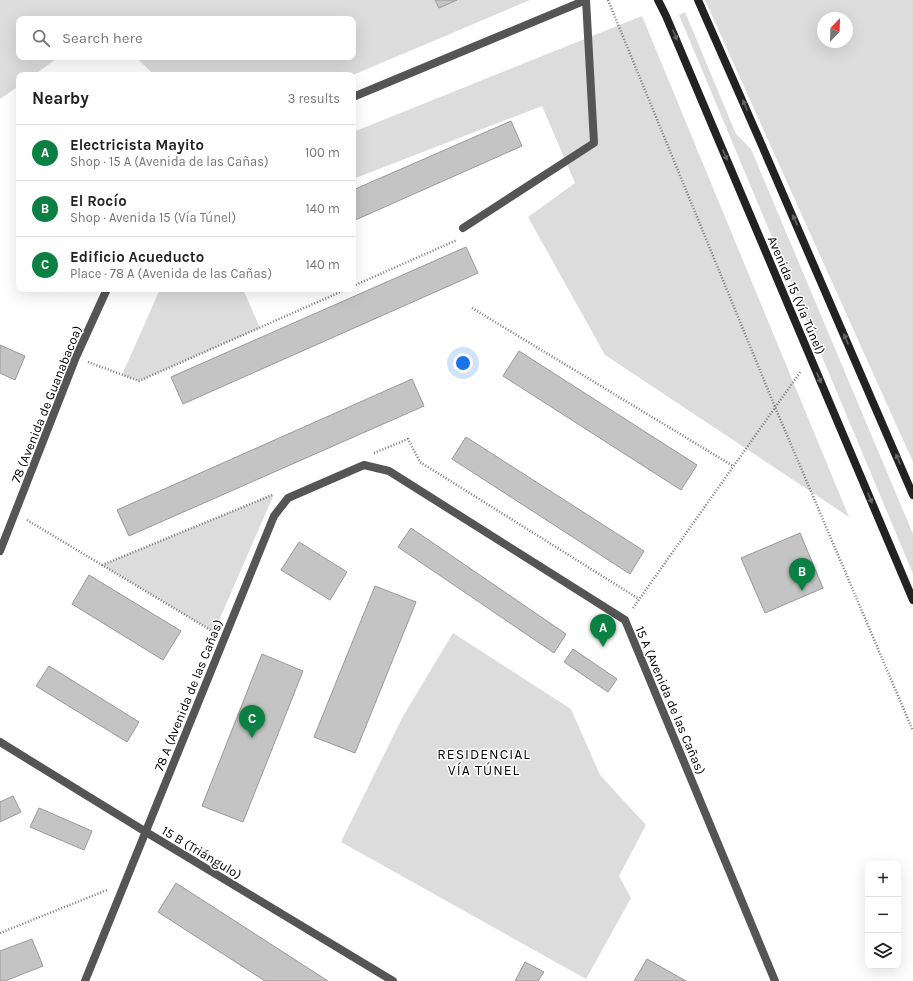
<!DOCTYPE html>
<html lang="en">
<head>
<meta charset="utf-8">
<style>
	body { margin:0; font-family:Karla,sans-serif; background:#f2f2f2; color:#222 }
	.controls { position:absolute; right:12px; bottom:12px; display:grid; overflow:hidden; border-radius:8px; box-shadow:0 4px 16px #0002 }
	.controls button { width:36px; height:36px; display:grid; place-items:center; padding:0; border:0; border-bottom:1px solid #e0e0e0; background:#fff; color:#222; font:20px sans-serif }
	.compass { position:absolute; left:817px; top:12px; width:36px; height:36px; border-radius:50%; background:#fff; box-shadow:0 4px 16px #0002; rotate:23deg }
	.you { position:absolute; left:463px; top:363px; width:14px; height:14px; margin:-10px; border:3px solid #fff; border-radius:50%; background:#1a73e8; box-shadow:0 0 0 6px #1a73e833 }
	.badge { display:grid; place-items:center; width:26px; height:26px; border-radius:50%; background:#0b8043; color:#fff; font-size:13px; font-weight:700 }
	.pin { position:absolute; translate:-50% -33px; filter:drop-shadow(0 1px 2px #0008) }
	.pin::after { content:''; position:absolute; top:21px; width:14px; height:12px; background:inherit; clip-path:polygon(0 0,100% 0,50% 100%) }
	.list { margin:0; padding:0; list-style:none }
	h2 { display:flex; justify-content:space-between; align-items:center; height:52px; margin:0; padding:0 16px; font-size:17px }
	h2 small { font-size:13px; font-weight:400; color:#767676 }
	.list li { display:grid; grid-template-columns:26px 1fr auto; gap:12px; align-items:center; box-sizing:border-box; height:56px; padding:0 16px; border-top:1px solid #e0e0e0 }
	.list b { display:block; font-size:15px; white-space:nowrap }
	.list p { margin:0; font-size:13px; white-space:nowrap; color:#767676 }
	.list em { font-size:13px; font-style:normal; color:#767676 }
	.icon { flex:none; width:22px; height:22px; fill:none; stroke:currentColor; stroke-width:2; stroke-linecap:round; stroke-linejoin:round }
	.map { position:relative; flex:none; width:913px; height:981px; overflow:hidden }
	.search { position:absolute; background:#fff; box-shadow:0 4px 16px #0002; left:16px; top:16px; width:340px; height:44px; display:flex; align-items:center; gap:10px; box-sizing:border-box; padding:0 14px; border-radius:8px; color:#767676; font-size:15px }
	.panel { position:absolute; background:#fff; box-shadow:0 4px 16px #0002; left:16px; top:72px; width:340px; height:220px; border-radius:8px }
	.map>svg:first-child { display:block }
	.green { fill:#dcdcdc; fill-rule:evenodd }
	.building { fill:#c4c4c4; stroke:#999 }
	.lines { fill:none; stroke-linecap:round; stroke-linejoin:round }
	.path { stroke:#777; stroke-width:2.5; stroke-dasharray:1 2; stroke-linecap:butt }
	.service { stroke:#555; stroke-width:8 }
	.minor { stroke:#555; stroke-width:8 }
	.secondary { stroke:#222; stroke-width:8 }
	.oneway { fill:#646464 }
	.labels { text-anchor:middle; stroke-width:3; stroke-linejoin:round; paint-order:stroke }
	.street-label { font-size:13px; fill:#000; stroke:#fff }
	.neighbourhood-label { font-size:14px; letter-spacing:1px; fill:#000; stroke:#fff }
</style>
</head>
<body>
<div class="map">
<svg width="913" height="981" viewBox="0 0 913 981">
	<rect width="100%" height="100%" fill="#fff"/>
	<path class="green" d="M0 0H530L353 75H154L136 57H353V19H19V57H59L34 75H19V86L0 99Z
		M705 0H913V462ZM823 18H847V42H823Z
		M685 12 736 134 751 149 913 534V574L679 15Z
		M642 16 849 517 605 355 528 217 575 183 542 106 353 179V132Z
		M160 289H243L260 328 139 381 122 375Z
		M274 494 214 632 102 565Z
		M453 633 571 709 600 775 646 825 619 876 631 898 586 979 341 842 402 718Z"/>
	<path class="building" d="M435 0H457L439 8Z
		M511 121 522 146 353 221V190Z
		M466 247 478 273 183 404 171 377Z
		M0 345 25 356 15 380 0 373Z
		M519 351 697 465 681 490 503 376Z
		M412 379 424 406 129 536 117 510Z
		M466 437 644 551 630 574 452 459Z
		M411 528 566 634 554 653 398 547Z
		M800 533 823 588 765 613 741 558Z
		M299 542 347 572 330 600 281 570Z
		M89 575 181 631 163 660 72 604Z
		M375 586 416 602 355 753 314 737Z
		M573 649 617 679 608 692 564 662Z
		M262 654 303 671 243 822 202 806Z
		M49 666 139 722 127 742 36 686Z
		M13 796 21 812 0 822V802Z
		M39 808 92 831 84 850 30 827Z
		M176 883 328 981H265L158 912Z
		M32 939 43 966 5 981H0V951Z
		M647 959 686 981H634Z
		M525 962 544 972 538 981H515Z"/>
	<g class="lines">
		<path class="path" d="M608 0 775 407 913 731
			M353 286 457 240
			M472 308 733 466
			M88 362 139 381 347 289
			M374 453 408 439 420 462 639 599
			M27 520 212 631
			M102 565 272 495
			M633 608 801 371
			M0 933 107 890"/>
		<path class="service" d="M463 228 594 143 586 0"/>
		<path class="minor" d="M353 97 586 0
			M0 551 76 357 107 289
			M0 742 146 832 393 981
			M85 981 274 516 288 498 364 465 389 471 625 620 775 981"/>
		<path class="secondary" d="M658 0 666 16 913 600
			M698 0 760 141 913 495"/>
	</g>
	<defs><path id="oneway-solid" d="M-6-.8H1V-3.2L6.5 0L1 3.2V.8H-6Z"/></defs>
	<g class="oneway">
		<use href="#oneway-solid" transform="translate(675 35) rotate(67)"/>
		<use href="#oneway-solid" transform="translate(745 105) rotate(-114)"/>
		<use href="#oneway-solid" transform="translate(725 155) rotate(67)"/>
		<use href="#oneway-solid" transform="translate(795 220) rotate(-113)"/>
		<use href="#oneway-solid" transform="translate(846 339) rotate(-113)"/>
		<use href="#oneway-solid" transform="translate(819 378) rotate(67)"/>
		<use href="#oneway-solid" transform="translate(898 459) rotate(-113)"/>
		<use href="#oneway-solid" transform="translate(870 498) rotate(67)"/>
	</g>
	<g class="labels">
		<g class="street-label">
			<text transform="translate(797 295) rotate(67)" y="5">Avenida 15 (Vía Túnel)</text>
			<text transform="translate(46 404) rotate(-68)" y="5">78 (Avenida de Guanabacoa)</text>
			<text transform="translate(188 695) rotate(-68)" y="5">78 A (Avenida de las Cañas)</text>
			<text transform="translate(671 700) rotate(67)" y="5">15 A (Avenida de las Cañas)</text>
			<text transform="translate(202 852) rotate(31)" y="5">15 B (Triángulo)</text>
		</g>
		<g class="neighbourhood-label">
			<text x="484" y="759">RESIDENCIAL<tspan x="484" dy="16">VÍA TÚNEL</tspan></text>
		</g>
	</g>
</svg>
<div class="controls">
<button>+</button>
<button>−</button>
<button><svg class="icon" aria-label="layers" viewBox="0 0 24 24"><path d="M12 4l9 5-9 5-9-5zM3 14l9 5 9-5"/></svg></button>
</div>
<svg class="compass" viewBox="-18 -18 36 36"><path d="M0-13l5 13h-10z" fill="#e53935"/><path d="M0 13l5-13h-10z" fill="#767676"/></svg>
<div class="you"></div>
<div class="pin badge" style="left:603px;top:647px">A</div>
<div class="pin badge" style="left:802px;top:591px">B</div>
<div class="pin badge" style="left:252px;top:738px">C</div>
<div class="search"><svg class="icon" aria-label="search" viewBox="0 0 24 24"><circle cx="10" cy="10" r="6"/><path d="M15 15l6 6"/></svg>Search here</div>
<section class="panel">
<h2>Nearby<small>3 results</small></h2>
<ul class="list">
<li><span class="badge">A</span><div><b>Electricista Mayito</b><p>Shop · 15 A (Avenida de las Cañas)</p></div><em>100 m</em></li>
<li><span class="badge">B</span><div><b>El Rocío</b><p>Shop · Avenida 15 (Vía Túnel)</p></div><em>140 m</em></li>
<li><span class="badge">C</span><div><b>Edificio Acueducto</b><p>Place · 78 A (Avenida de las Cañas)</p></div><em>140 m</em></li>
</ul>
</section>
</div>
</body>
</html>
